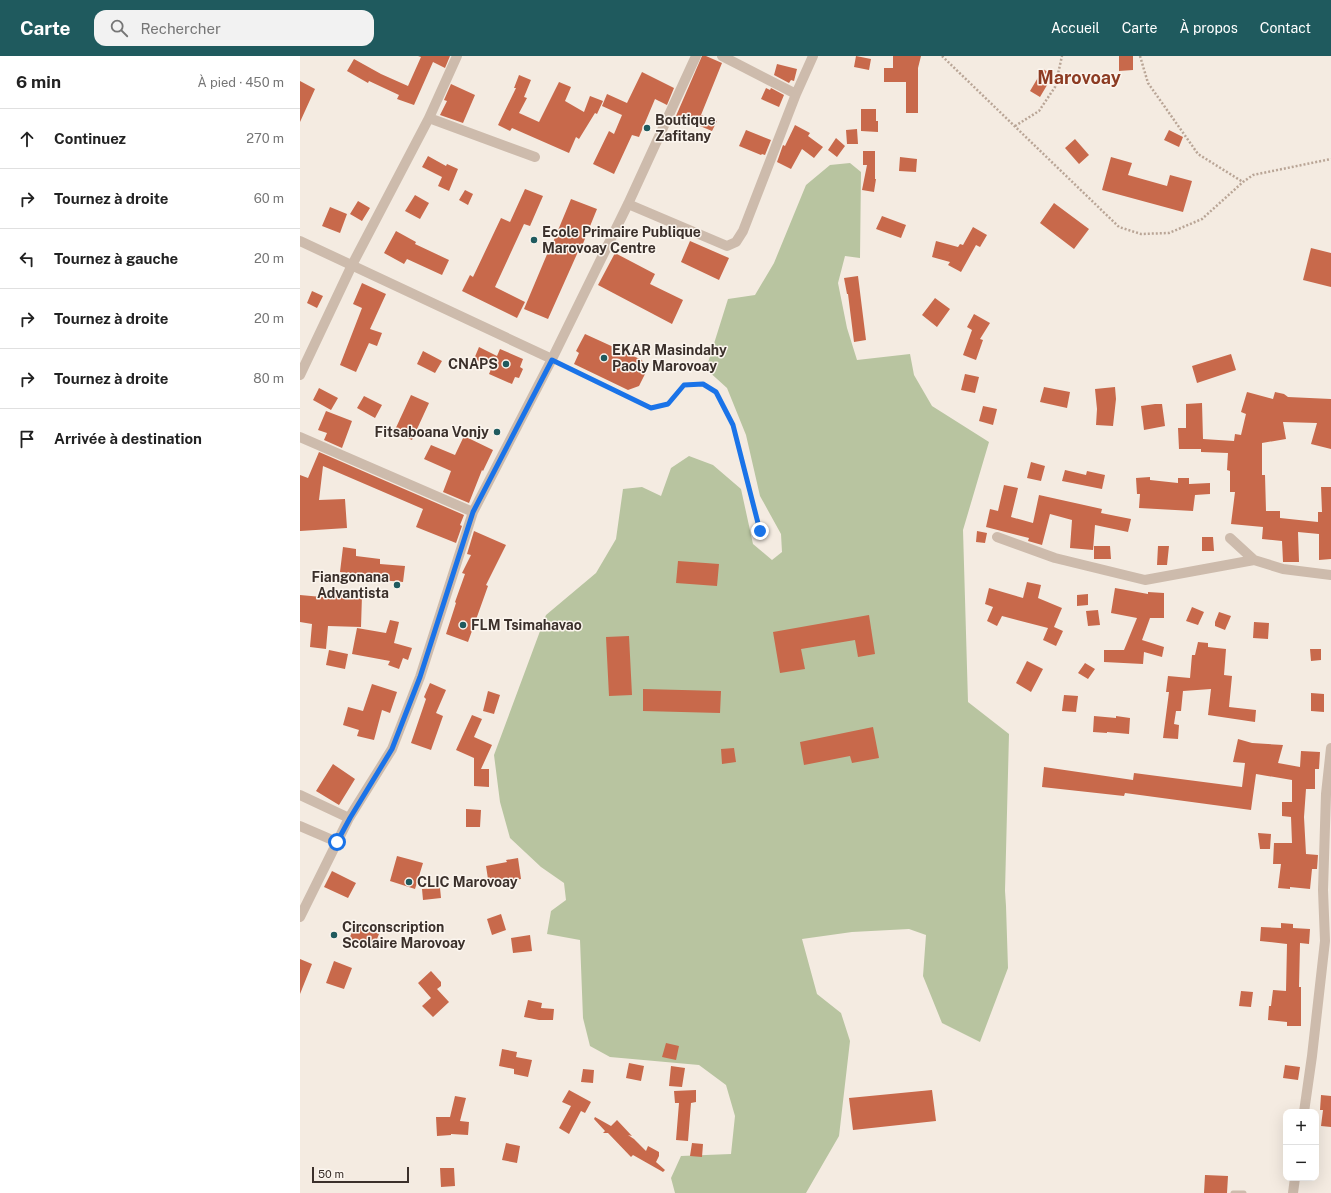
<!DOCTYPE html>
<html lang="fr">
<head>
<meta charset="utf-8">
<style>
	body { margin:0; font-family:"Public Sans",sans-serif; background:#f2f2f2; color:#222 }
	.controls { position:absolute; right:12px; bottom:12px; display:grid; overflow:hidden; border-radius:8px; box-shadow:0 4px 16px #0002 }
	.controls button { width:36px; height:36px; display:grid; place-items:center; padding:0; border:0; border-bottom:1px solid #e0e0e0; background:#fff; color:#222; font:20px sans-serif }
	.scale { position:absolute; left:12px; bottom:10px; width:97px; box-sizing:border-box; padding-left:4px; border:2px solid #3b302b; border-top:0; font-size:11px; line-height:14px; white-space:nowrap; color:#3b302b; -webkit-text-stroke:3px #fbf5ee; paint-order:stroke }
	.stop { position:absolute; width:12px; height:12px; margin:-9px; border:3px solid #1a73e8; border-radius:50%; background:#fff }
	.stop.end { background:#1a73e8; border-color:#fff; box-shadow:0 1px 4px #0008 }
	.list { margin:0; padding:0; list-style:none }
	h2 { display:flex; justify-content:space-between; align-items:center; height:52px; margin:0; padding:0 16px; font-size:17px }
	h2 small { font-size:13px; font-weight:400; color:#767676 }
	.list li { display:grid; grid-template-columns:26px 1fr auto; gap:12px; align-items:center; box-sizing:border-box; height:60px; padding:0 16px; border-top:1px solid #e0e0e0 }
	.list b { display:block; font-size:15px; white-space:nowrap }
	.list em { font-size:13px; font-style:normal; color:#767676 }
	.icon { flex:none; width:22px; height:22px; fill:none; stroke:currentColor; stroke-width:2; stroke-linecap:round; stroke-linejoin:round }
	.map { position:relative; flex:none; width:1031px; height:1137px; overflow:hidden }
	header { display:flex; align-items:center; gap:24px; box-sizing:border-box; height:56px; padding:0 20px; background:#1f5a5e; color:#fff }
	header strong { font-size:19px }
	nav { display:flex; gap:22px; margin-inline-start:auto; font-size:14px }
	.search { width:280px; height:36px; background:#f2f2f2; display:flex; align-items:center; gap:10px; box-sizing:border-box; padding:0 14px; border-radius:12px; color:#767676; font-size:15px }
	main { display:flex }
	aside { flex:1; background:#fff }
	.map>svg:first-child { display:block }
	.green { fill:#b8c4a0 }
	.building { fill:#c8694b }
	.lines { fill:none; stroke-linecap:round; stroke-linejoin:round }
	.path { stroke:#b9a596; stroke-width:2.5; stroke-dasharray:2 2; stroke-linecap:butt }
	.service { stroke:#cdbbac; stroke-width:5 }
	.minor { stroke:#cdbbac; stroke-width:10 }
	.route { stroke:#1a73e8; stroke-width:5 }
	.poi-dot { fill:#1f5a5e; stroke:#fbf5ee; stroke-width:1.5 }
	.labels { text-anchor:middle; stroke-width:3; stroke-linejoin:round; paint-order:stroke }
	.poi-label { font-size:14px; font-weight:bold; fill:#3b302b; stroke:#fbf5ee; text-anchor:start }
	.district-label { font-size:18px; font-weight:bold; fill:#8c3b22; stroke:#fbf5ee }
</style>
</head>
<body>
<header>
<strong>Carte</strong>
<div class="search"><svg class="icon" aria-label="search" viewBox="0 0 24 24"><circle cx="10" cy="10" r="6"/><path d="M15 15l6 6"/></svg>Rechercher</div>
<nav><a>Accueil</a><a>Carte</a><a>À propos</a><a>Contact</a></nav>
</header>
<main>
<aside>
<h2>6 min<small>À pied · 450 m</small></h2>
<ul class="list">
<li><svg class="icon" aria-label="ahead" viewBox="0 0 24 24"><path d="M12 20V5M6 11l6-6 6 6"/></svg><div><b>Continuez</b></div><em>270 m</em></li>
<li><svg class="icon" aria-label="right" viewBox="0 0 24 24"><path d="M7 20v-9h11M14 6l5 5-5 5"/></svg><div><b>Tournez à droite</b></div><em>60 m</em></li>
<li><svg class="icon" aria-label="left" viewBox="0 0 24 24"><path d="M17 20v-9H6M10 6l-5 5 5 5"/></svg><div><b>Tournez à gauche</b></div><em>20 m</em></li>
<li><svg class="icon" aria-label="right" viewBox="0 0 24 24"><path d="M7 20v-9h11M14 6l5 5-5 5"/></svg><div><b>Tournez à droite</b></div><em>20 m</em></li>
<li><svg class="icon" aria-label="right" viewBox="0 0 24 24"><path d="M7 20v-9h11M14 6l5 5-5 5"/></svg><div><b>Tournez à droite</b></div><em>80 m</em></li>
<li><svg class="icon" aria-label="arrive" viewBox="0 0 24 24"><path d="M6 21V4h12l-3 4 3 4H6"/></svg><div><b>Arrivée à destination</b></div></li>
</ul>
</aside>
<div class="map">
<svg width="1031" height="1137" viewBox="0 0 1031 1137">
	<rect width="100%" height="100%" fill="#f4ebe1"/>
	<path class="green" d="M550 107 561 116 560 202 545 200 538 227 547 272 557 304 610 298 614 319 632 350 689 386 663 474 668 646 709 678 705 835 706 850 708 912 680 986 642 967 623 920 626 879 609 873 552 876 502 883 517 938 541 957 550 985 539 1080 506 1137H375L371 1122 381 1100 431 1098 435 1060 426 1029 399 1009 310 1001 290 990 283 962 280 884 247 878 251 855 266 844 264 827 241 811 210 782 200 746 194 699 246 559 296 517 316 483 323 433 342 431 361 440 371 412 389 400 413 409 441 433 453 488 472 504 482 496 481 478 460 440 446 379 427 332 406 313 428 243 455 239 474 207 506 129 530 109Z"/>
	<path class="building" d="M118 0H150L145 12 133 6 114 49 97 43 99 39 69 25 68 27 47 15 54 3 81 18 108 30 121 1Z
		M402 0H406L422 7 401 59 417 65 412 75 376 60Z
		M556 0 571 3 569 14 554 11Z
		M593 0H621L618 12V57H606V26H584V12H593Z
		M819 0H833V14L819 15Z
		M477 8 497 13 494 25 491 24 489 27 474 19Z
		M743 13 753 19 740 41 730 35Z
		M342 16 374 32 367 49 355 43 339 81 332 79 314 118 293 108 309 75 314 78 322 59 302 50 307 38 327 47Z
		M219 19 231 24 224 41 227 42 219 57 239 66 259 26 271 31 265 45 284 56 290 40 303 45 297 58 295 57 279 83 276 81 269 97 212 72 210 75 198 69 216 32H214Z
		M0 25 15 33 0 66Z
		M151 28 175 39 163 67 140 59 147 45 144 44Z
		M466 32 470 34 471 32 484 39 479 51 461 43Z
		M561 53H576V65H578V76L561 75Z
		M495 69 510 77 508 80 523 91 514 102 502 93 491 113 477 106 483 89 485 90Z
		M557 73 558 88H547L546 74Z
		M446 74 471 84 465 99 462 98 461 99 439 90Z
		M869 74 883 81 879 91 864 84Z
		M536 82 545 90 537 101 528 94Z
		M775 83 789 99 779 108 765 92Z
		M563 95H575V123H576L574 136 562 134 567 109H563Z
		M128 100 146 110 147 108 158 113 149 135 138 130 142 121 122 111Z
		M600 101 617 103 616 116 599 115Z
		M811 101 832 107 828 119 867 130 870 119 892 125 883 156 802 134Z
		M225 133 243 140 230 170 224 168 195 231 225 246 217 262 162 235 170 219 173 221 201 162 210 166Z
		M165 134 173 138 168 149 159 144Z
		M115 139 129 147 120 163 105 155Z
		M271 143 297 153 282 190 281 189 248 263 224 253 248 196H249Z
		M58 145 70 152 62 165 50 158Z
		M754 147 789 173 774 193 740 167Z
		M30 151 47 158 40 177 22 170Z
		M582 160 606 169 601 182 576 173Z
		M673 171 687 179 680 191 676 189 661 216 648 209 650 206 632 201 636 185 658 191 660 188 663 189Z
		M96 175 116 186 115 188 149 204 142 219 107 203 104 208 84 197Z
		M390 185 429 202 419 224 381 206Z
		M1011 192 1031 197V231L1003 224Z
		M315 197 355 218 350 228 383 244 372 268 298 229Z
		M558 220 566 284 554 286 548 238H547L544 222Z
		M62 227 86 238 70 273 82 277 77 290 69 287 56 316 40 309 62 252 53 248Z
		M12 235 23 240 17 252 7 247Z
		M635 242 650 253 637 271 622 259Z
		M674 258 690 267 680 283 683 284 676 304 663 299 672 274 667 271Z
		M285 278 342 304 346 316 339 330 328 334 274 308 279 297 276 295Z
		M179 291 197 300 200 293 223 303 220 311 223 313 219 322 215 321 212 328 189 318 192 311 174 303Z
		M123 295 142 305 135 317 117 308Z
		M931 298 936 314 897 327 892 310Z
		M665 318 679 321 675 337 661 334Z
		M744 331 770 336 767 352 740 346Z
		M815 331 816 343 813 370 796 369 797 353 795 333Z
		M19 332 38 342 31 354 13 344Z
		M947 336 973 343 975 336 984 338 988 341 1031 343V393L1011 388 1017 367 983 366 986 383 962 387V419H965L966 455H980V462L1018 466V456H1022L1021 431H1031V503L1019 504V478L998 476 999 506H983L982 485 962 483 963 471 931 468 935 436H930V415L927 414 928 397 901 396V393H879L878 372H886V348L902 347 903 383 934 385 935 378 941 379 946 358 941 356Z
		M111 339 129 347 112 384 94 376Z
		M64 340 82 349 75 362 57 352Z
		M855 348H862L865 370 844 374 841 350Z
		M683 350 697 353 693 369 679 365Z
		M26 355 52 365 42 392 24 384 27 377 18 374Z
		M164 380 193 394 183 415 182 414 169 447 143 436 151 415 124 403 131 389 155 399Z
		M19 396 164 459 160 469 162 470 156 487 116 471 123 453 23 410 19 444 45 443 47 472 0 475V419L8 422Z
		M731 406 745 410 741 425 727 422Z
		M765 414 786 419 787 415 805 419 802 433 762 425Z
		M850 421V424L878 427V422H889V428L910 427V438L895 439 893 455 839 452 840 438H837L836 422Z
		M704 429 718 432 711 461 733 467 739 439 802 453 801 457 831 463 828 476 795 469 793 494 770 492 772 464 750 458 742 489 728 485 729 482 686 471 690 453 698 455Z
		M174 475 206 489 186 529 188 530 168 586 146 578 156 547 155 546 165 518 162 517 171 499 167 498Z
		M677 475 687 477 685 487 676 486Z
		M902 481H913L914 495H902Z
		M794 490H810L811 503H794Z
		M858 490H869L867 509H857Z
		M43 491 56 493V500L80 503V508L105 510 103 526 69 523 70 520 40 516Z
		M378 505 419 508 417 530 376 527Z
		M727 526 741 529 738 542 762 552 754 571 763 575 756 590 743 584 748 572 702 560 697 570 687 565 693 551 685 548 689 532 723 542Z
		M815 532 848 538V536L864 537V562H850L842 584 864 591 862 601 844 596 843 608 804 606V594H824L837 562 811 557Z
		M33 538 62 539 61 571 28 570 26 593 10 591 12 568 0 566V539L33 542Z
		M788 538V549L777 550V539Z
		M892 551 904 556 898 569 886 565Z
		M798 554 800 569 788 570 786 555Z
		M919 556 931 560 925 574 915 570V566Z
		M569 559 575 598 558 601 555 584 501 593 505 613 480 617 473 576Z
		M90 564 99 566 94 587 112 592 108 604 103 602 99 613 88 609 90 605 52 598 57 572 86 577Z
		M954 566 969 567 968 583 953 582Z
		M329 580 332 639 309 640 306 581Z
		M898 586 908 587V591L926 593 924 619 932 620 929 651 956 654 955 666 908 659 911 633 883 635 881 655H876L874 668 879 669 878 683 863 682 869 636H866L868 620 890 622 892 599H895Z
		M1010 593H1021V604L1011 605Z
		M29 594 48 598 45 613 26 609Z
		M727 605 743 613 731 636 716 627Z
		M785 607 795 613 788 623 778 617Z
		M130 627 146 634 136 657 143 660 131 694 111 687 126 643 124 641Z
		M72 628 97 636 90 657 82 654 74 684 57 680 59 674 43 669 48 651 63 655Z
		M343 633 421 635 420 657 343 655Z
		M188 635 200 639 194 658 183 655Z
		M1011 637 1024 638V656L1011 655Z
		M764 639 778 640 776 656 762 655Z
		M172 659 182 663 174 681 192 689 181 713H189V731L174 730V702L156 694Z
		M794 660 816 662V660L830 662 829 678 807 676V677L793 676Z
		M573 671 579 702 552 707 550 700 504 709 500 686Z
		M938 683 952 687 983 689 978 707 1000 711 1001 695 1020 696 1019 713H1015V733H1006L1004 761 1006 798 1018 799 1017 813H1012L1010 833 990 831V833L978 832 981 808H973L974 787H992L991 761 982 760V746H992V724L956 718 951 754 825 737 824 740 742 731 744 711 833 724 834 717 942 731 945 707 933 706Z
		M434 692 436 706 422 708 421 693Z
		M33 708 55 723 39 749 16 735Z
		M166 753 181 754 180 771H166Z
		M958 777 971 778 970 793H960Z
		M97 800 123 807 115 833 90 825Z
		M218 802 221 823 192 827 191 822 188 823 186 810 207 806 206 804Z
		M32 815 56 827 48 842 24 831Z
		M140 832 141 842 123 844 122 833Z
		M201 858 206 874 192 879 187 863Z
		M56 867 79 878 73 893 49 883Z
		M981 867 993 868V872L1010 873 1009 888 1000 887 999 931H1001V970H987V966L968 964 969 950H971L973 934 986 935 987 888 960 885 961 871 981 872Z
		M230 879 232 895 213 897 211 882Z
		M0 903 12 908 0 938Z
		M34 905 52 912 44 933 26 927Z
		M131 915 141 926V930L137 933 149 946 133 961 122 950 131 942 118 927Z
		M941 935 953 936 951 951 939 950Z
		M228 944 242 947 241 952 254 953 253 964H239L224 961Z
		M366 987 379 990 376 1004 362 1001Z
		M202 993 217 996 216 1001 232 1004 228 1021 214 1018V1013L199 1010Z
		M329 1007 344 1010 341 1025 326 1022Z
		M985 1009 1000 1011 998 1024 983 1022Z
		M371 1010 385 1012 382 1031 369 1030Z
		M283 1013 294 1014 293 1027 281 1026Z
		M269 1034 291 1046 285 1057 281 1055 269 1078 259 1072 271 1050 262 1046Z
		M396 1034V1046L391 1047 388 1085 376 1084 379 1047H375L374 1035Z
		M632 1034 636 1065 553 1074 549 1042Z
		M1021 1039 1031 1040V1071L1021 1070 1023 1054H1020Z
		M155 1040 166 1042 160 1065 169 1066 168 1079 151 1078V1079L137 1080 136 1061H150Z
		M295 1061 311 1070 317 1064 332 1080 328 1079 334 1083 346 1095 348 1090 359 1096V1100L356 1106 365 1114 363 1116 333 1099 331 1101 308 1077H303L305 1075 294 1063Z
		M206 1087 220 1090 217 1107 202 1104Z
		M392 1087 403 1088 402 1101 390 1100Z
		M140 1112H154L155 1130 141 1131Z
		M905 1119 928 1120 927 1137H904Z"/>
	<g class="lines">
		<path class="path" d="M642 0 819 171 841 178 869 177 902 163 943 126 953 119 1031 103
			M840 0 848 27 898 98 943 126
			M715 70 739 55 755 31 762 0
			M260 307 351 352 368 349 384 329 403 328 416 336 433 369 460 475"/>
		<path class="service" d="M933 1137H944"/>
		<path class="minor" d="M422 0 496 38
			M129 62 235 101
			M328 148 427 190 436 186 443 175 496 38 513 0
			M0 185 252 303
			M0 319 52 209 129 62 157 0
			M0 381 173 456
			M697 481 755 502 845 524 954 504
			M930 482 954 504 983 513 1031 519
			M0 739 49 762
			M0 770 37 786
			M0 861 49 762 92 693 120 621 173 456 252 303 328 148 396 0
			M1004 1056 1012 1000 1025 885 1023 834 1026 738 1031 692
			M993 1137 995 1122"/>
	</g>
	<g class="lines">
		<path class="route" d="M37 786 50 762 92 693 120 621 173 456 252 304 351 352 368 348 384 329 403 328 416 336 433 369 460 475"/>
	</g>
	<g class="poi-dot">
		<circle cx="347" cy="72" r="4"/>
		<circle cx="234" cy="184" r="4"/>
		<circle cx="304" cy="302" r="4"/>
		<circle cx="206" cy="308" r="4"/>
		<circle cx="197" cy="376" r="4"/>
		<circle cx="97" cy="529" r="4"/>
		<circle cx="163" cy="569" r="4"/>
		<circle cx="109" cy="826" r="4"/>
		<circle cx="34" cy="879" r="4"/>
	</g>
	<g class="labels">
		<g class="poi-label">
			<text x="355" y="69">Boutique<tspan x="355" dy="16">Zafitany</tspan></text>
			<text x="242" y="181">Ecole Primaire Publique<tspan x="242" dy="16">Marovoay Centre</tspan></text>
			<text x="312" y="299">EKAR Masindahy<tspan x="312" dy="16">Paoly Marovoay</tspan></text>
			<text x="198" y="313" text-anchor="end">CNAPS</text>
			<text x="189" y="381" text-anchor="end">Fitsaboana Vonjy</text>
			<text x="89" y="526" text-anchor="end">Fiangonana<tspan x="89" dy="16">Advantista</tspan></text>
			<text x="171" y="574">FLM Tsimahavao</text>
			<text x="117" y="831">CLIC Marovoay</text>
			<text x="42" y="876">Circonscription<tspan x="42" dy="16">Scolaire Marovoay</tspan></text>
		</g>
		<g class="district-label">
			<text x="779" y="28">Marovoay</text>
		</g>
	</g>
</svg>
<div class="controls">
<button>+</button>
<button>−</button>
</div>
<div class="scale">50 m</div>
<div class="stop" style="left:37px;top:786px"></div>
<div class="stop end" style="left:460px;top:475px"></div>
</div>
</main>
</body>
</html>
